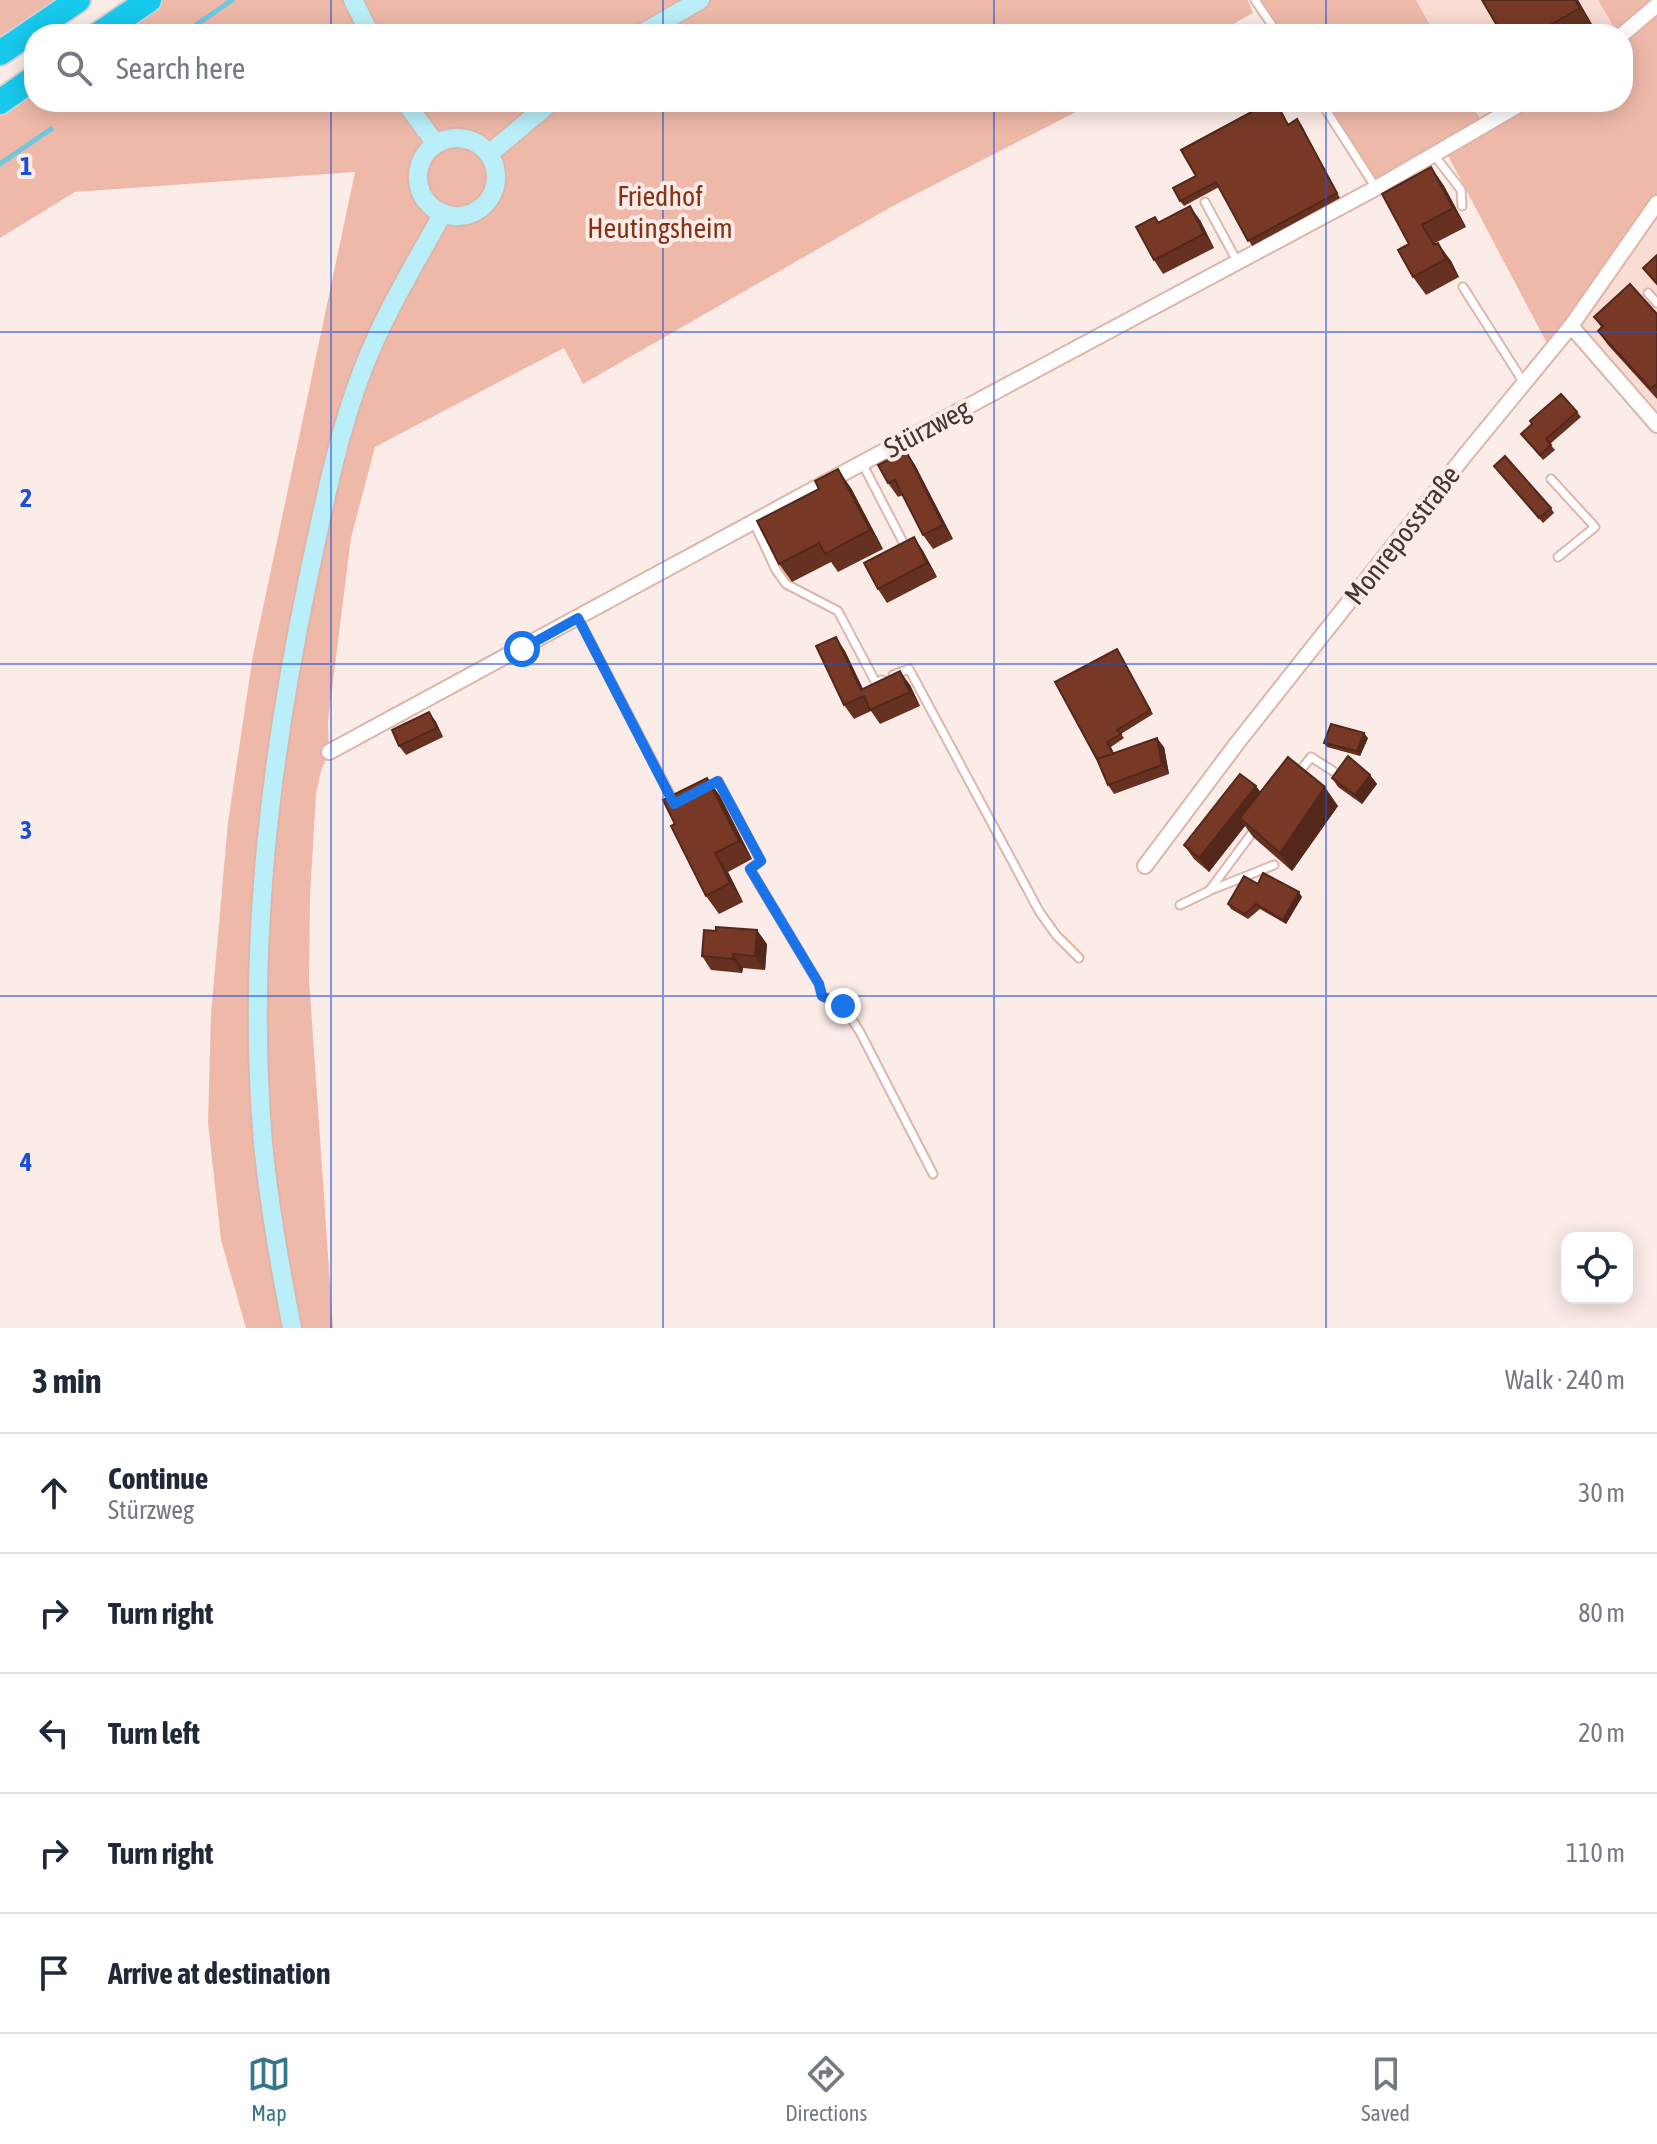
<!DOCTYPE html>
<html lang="en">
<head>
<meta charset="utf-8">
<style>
	body { margin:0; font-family:"Asap Condensed",sans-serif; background:#f6f6f7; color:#1f2937 }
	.controls { position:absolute; right:24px; bottom:24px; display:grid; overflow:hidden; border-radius:16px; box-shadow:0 4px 20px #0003 }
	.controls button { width:72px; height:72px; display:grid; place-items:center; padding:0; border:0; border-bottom:2px solid #e0e1e3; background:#fff; color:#1f2937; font:40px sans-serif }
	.stop { position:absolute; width:24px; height:24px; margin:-18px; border:6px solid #1a73e8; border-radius:50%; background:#fff }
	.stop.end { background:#1a73e8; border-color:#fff; box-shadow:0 2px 8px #0008 }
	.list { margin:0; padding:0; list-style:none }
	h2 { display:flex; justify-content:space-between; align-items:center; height:104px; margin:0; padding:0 32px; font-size:34px }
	h2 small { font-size:26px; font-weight:400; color:#747a83 }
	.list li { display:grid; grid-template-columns:52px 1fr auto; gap:24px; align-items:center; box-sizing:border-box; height:120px; padding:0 32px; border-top:2px solid #e0e1e3 }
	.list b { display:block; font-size:30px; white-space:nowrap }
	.list p { margin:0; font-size:26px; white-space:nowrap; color:#747a83 }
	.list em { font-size:26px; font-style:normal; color:#747a83 }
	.icon { flex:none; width:44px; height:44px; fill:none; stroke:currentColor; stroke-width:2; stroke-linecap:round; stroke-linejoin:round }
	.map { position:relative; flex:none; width:1657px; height:1328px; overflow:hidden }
	.search { position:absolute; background:#fff; box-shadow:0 4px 20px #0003; left:24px; right:24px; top:24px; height:88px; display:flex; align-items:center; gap:20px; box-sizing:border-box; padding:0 28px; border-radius:32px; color:#747a83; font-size:30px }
	.sheet { height:704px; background:#fff }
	nav { display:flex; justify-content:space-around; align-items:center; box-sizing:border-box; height:112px; border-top:2px solid #e0e1e3; background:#fff; font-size:22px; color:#747a83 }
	nav a { display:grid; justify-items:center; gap:4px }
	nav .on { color:#357789 }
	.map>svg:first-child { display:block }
	.built { fill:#f9dcd3 }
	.green { fill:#efb9a9 }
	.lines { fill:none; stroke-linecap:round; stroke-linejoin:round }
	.stream { stroke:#6ec7df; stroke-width:5 }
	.service-casing { stroke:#ddb6aa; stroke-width:11 }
	.minor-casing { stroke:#ddb6aa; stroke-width:18 }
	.secondary-casing { stroke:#ddb6aa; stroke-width:22 }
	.motorway-casing { stroke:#d2cfcd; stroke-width:28 }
	.service { stroke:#fff; stroke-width:7 }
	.minor { stroke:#fff; stroke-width:14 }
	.secondary { stroke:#baeffa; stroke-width:18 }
	.motorway { stroke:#18c9ee; stroke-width:24 }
	.wall { fill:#663121 }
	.shaded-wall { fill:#53281b }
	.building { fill:#773926; stroke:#53281b; stroke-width:2 }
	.route { stroke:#1a73e8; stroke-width:10 }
	.grid { fill:none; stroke:#1d4ed8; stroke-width:2; stroke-opacity:0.55 }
	.labels { text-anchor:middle; stroke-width:8; stroke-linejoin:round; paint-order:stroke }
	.park-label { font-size:28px; fill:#863217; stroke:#fcece7 }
	.street-label { font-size:28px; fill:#453530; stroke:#fcece7 }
	.grid-label { font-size:26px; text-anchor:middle; font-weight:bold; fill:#1d4ed8; stroke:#fcece7; stroke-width:8; stroke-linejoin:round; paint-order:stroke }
</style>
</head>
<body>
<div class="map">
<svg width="1657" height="1328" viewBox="0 0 1657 1328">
	<rect width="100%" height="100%" fill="#fcece7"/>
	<path class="built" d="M1416 0H1598L1618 34H1435Z
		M1471 102H1523L1484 126Z
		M1657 203V425L1571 326Z"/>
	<path class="green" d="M0 0H78L0 53Z
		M149 0H1248L1253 13 1216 34H99Z
		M1255 0H1416L1435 34H1278Z
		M1598 0H1657V203L1551 351 1445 150 1376 188 1321 102H1471L1484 126 1523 102H1623V34H1618Z
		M34 78V102H1095L891 207 583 384 564 348 375 447 351 538 328 721 329 752 321 771 316 794 310 896 309 978 333 1328H246L221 1240 208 1123 211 1014 228 822 253 655 355 172 75 192 0 238V102Z"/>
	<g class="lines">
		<path class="stream" d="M183 34 232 0
			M76 109 86 102
			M0 164 51 129"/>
		<defs>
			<path id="service" d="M1255 0 1278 34
				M1321 102 1376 188
				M1435 156 1461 190 1462 206
				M1205 202 1238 263
				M1463 287 1524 383
				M1648 293 1657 303
				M862 463 905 546
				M1551 479 1595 527 1558 557
				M754 523 776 570 786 584 838 611 876 683 882 680
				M578 618 675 804
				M893 675 909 669 1039 911 1056 935 1079 958
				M1297 775 1311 757 1333 771
				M703 789 718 781 761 861 750 869 819 984 822 996 843 1006 860 1032 933 1174
				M1211 890 1274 865
				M1180 905 1209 891 1255 829"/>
			<path id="minor" d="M1623 34 1657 5
				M1571 326 1657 425
				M329 752 862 463 1376 188 1524 102
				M1145 866 1238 742 1466 454 1571 326 1657 203"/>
			<path id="secondary" d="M353 0 370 34
				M641 34 700 0
				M405 102 436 144
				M418 177a39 39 0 1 1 78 0a39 39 0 1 1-78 0Z
				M489 154 551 102
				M292 1328C280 1267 269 1205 263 1143 247 954 269 764 308 579 323 509 337 436 363 369 384 314 415 264 443 213"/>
			<path id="motorway" d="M99 34 149 0
				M0 53 78 0
				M0 102 34 78"/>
		</defs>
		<use href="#service" class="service-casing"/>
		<use href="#minor" class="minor-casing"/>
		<use href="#secondary" class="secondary-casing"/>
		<use href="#motorway" class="motorway-casing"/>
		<use href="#service" class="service"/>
		<use href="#minor" class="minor"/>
		<use href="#secondary" class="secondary"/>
		<use href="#motorway" class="motorway"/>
	</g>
	<path class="wall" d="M1482 0H1578L1593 26 1579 34H1502Z
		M1289 124H1301L1340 198 1252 246 1219 187 1184 206 1180 201Z
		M1431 167 1444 186 1466 227 1435 243 1451 261 1459 277 1426 295 1413 277 1409 244Z
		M1155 217 1159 222 1200 220 1214 248 1163 274 1154 260Z
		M1657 314V399L1608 345 1598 331 1601 327 1594 317Z
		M1577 412 1581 417 1550 444 1555 450 1543 460 1521 434Z
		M906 451 915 465 953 539 933 549 923 535 903 495 898 497 888 483Z
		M1494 466 1551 508 1554 513 1543 523Z
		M851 488 883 549 838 572 831 562 792 582 779 564Z
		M914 537 923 551 937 577 887 603 878 589Z
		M1117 649 1153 714 1121 734 1124 738 1111 747 1114 753 1164 747 1169 774 1114 794 1108 785 1099 763Z
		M845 651 863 689 910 685 920 706 880 724 871 711 854 719 844 705Z
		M429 712 436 722 443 737 406 755 399 746Z
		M1368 738 1360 756 1327 747 1324 743Z
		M1370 775 1377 784 1362 804 1338 787 1332 778Z
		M707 778 720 796 752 859 728 872 743 902 719 914 706 896 675 824Z
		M1256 786 1260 792 1338 806 1292 871 1253 837 1245 826 1209 872 1194 859 1184 845Z
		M1302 897 1286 924 1260 909 1248 919 1231 909 1228 904Z
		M767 944 765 970 743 968 742 973 711 970 702 956Z"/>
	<path class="shaded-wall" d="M1575 0H1578L1593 26 1580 8Z
		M1431 167 1444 186 1466 227 1453 208Z
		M1190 206 1200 220 1214 248 1204 234Z
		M1438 243 1451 261 1459 277 1446 259Z
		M906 451 915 465 953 539 943 525Z
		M838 469 851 488 883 549 870 530Z
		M914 537 923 551 937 577 927 563Z
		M836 637 845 651 870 704 861 690Z
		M900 671 910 685 920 706 910 692Z
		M429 712 436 722 443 737 437 728Z
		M1364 733 1368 738 1360 756 1357 751Z
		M1157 738 1164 747 1169 774 1162 765Z
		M1370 775 1377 784 1362 804 1355 795Z
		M707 778 720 796 752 859 739 841Z
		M1256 786 1266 800 1240 818 1245 826 1209 872 1199 858Z
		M1325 787 1338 806 1292 871 1280 853Z
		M715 853 728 872 743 902 730 883Z
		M1299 892 1302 897 1286 924 1283 920Z
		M757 930 767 944 765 970 755 956Z
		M733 954 743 968 742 973 733 959Z"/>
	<path class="building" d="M1482 0H1575L1580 8 1534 34H1502Z
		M1270 102H1276L1288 125 1297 119 1337 193 1248 241 1216 182 1180 201 1173 188 1196 176 1181 150Z
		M1431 167 1453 208 1422 225 1434 245 1438 243 1446 259 1413 277 1398 250 1409 244 1382 194Z
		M1190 206 1204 234 1154 260 1136 227 1155 217 1158 223Z
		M1657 255V284L1643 268Z
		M1630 284 1657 314V388L1654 385 1651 389 1598 331 1603 326 1594 317Z
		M1561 394 1577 412 1546 439 1551 445 1540 455 1521 434 1532 424 1530 421Z
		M906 451 943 525 923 535 895 480 888 483 878 465Z
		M1505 456 1551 508 1539 518 1494 466Z
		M838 469 870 530 825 554 819 543 779 564 757 521 819 489 815 481Z
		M914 537 927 563 878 589 864 563Z
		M836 637 861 690 900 671 910 692 870 710 864 696 844 705 816 646Z
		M1117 649 1150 710 1117 730 1121 734 1107 742 1113 754 1097 759 1099 763 1055 682Z
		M429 712 437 728 399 746 392 730Z
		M1331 724 1364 733 1357 751 1324 743Z
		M1157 738 1162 765 1108 785 1097 759Z
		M1348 756 1370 775 1355 795 1332 778Z
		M1288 757 1325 787 1280 853 1240 818Z
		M1240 774 1256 786 1199 858 1184 845Z
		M707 778 739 841 715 853 730 883 706 896 671 826 675 824 663 800Z
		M1263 873 1299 892 1283 920 1256 904 1245 914 1228 904 1244 876 1258 884Z
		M716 927 757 930 755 956 733 954V959L702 956 704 930 716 931Z"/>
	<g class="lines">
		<path class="route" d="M522 649 578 618 674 804 718 781 761 861 750 869 819 984 822 996 843 1006"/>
	</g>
	<path class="grid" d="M331 0V34M663 0V34M994 0V34M1326 0V34M331 102V1328M663 102V1328M994 102V1328M1326 102V1328M0 332H1657M0 664H1657M0 996H1657"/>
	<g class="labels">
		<g class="park-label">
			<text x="660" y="206">Friedhof<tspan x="660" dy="32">Heutingsheim</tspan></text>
		</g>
		<g class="street-label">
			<text transform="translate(927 428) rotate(-28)" y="10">Stürzweg</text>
			<text transform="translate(1402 535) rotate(-52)" y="10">Monreposstraße</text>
		</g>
	</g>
	<g class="grid-label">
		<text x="26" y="175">1</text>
		<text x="26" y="507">2</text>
		<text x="26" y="839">3</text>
		<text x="26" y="1171">4</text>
	</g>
</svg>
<div class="controls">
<button><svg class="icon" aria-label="locate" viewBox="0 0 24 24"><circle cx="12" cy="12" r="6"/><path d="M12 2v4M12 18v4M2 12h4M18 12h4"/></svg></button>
</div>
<div class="stop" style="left:522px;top:649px"></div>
<div class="stop end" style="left:843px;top:1006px"></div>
<div class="search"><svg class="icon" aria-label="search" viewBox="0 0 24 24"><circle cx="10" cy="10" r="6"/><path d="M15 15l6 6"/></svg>Search here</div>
</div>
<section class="sheet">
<h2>3 min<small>Walk · 240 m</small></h2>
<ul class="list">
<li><svg class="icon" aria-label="ahead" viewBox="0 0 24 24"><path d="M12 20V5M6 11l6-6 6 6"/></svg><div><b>Continue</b><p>Stürzweg</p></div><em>30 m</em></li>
<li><svg class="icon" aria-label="right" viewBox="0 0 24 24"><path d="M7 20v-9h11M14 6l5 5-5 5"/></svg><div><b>Turn right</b></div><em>80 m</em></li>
<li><svg class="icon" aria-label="left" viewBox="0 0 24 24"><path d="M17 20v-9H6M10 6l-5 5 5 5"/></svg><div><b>Turn left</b></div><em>20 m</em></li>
<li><svg class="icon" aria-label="right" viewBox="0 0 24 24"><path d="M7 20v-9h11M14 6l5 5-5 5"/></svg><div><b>Turn right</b></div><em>110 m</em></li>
<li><svg class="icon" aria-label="arrive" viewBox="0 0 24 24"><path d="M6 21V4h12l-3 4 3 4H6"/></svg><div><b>Arrive at destination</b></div></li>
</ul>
</section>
<nav>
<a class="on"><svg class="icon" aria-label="map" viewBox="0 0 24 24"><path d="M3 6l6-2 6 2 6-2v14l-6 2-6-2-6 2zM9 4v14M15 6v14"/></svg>Map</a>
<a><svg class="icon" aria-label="directions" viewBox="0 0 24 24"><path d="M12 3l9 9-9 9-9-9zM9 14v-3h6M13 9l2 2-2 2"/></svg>Directions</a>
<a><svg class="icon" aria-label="saved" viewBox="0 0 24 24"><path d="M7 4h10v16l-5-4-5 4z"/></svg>Saved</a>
</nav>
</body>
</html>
